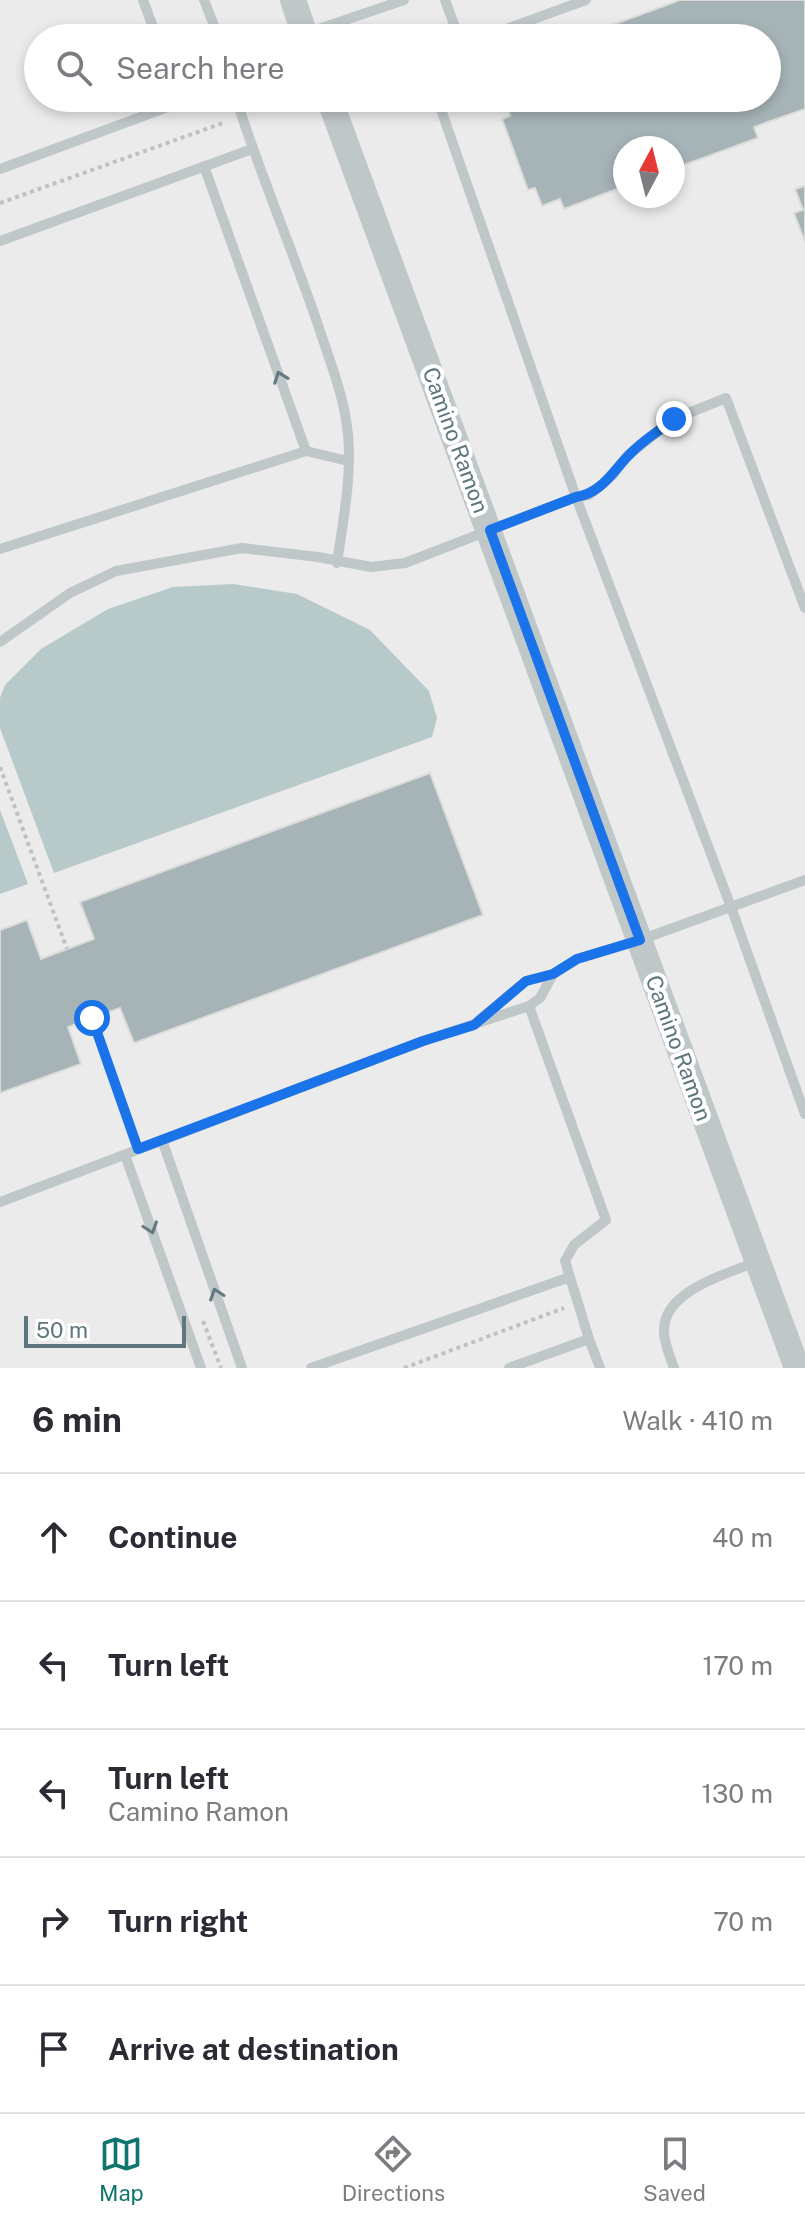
<!DOCTYPE html>
<html lang="en">
<head>
<meta charset="utf-8">
<style>
	body { margin:0; font-family:"Public Sans",sans-serif; background:#f7f7f7; color:#2b2b33 }
	.compass { position:absolute; left:613px; top:136px; width:72px; height:72px; border-radius:50%; background:#fff; box-shadow:0 4px 12px #0003; rotate:7deg }
	.scale { position:absolute; left:24px; bottom:20px; width:162px; box-sizing:border-box; padding-left:8px; border:4px solid #5e767e; border-top:0; font-size:22px; line-height:28px; white-space:nowrap; color:#5e767e; -webkit-text-stroke:6px #fff; paint-order:stroke }
	.stop { position:absolute; width:24px; height:24px; margin:-18px; border:6px solid #1a73e8; border-radius:50%; background:#fff }
	.stop.end { background:#1a73e8; border-color:#fff; box-shadow:0 2px 8px #0008 }
	.list { margin:0; padding:0; list-style:none }
	h2 { display:flex; justify-content:space-between; align-items:center; height:104px; margin:0; padding:0 32px; font-size:34px }
	h2 small { font-size:26px; font-weight:400; color:#7c7c81 }
	.list li { display:grid; grid-template-columns:52px 1fr auto; gap:24px; align-items:center; box-sizing:border-box; height:128px; padding:0 32px; border-top:2px solid #e1e1e2 }
	.list b { display:block; font-size:30px; white-space:nowrap }
	.list p { margin:0; font-size:26px; white-space:nowrap; color:#7c7c81 }
	.list em { font-size:26px; font-style:normal; color:#7c7c81 }
	.icon { flex:none; width:44px; height:44px; fill:none; stroke:currentColor; stroke-width:2; stroke-linecap:round; stroke-linejoin:round }
	.map { position:relative; flex:none; width:805px; height:1368px; overflow:hidden }
	.search { position:absolute; background:#fff; box-shadow:0 4px 12px #0003; left:24px; right:24px; top:24px; height:88px; display:flex; align-items:center; gap:20px; box-sizing:border-box; padding:0 28px; border-radius:44px; color:#7c7c81; font-size:30px }
	.sheet { height:744px; background:#fff }
	nav { display:flex; justify-content:space-around; align-items:center; box-sizing:border-box; height:112px; border-top:2px solid #e1e1e2; background:#fff; font-size:22px; color:#7c7c81 }
	nav a { display:grid; justify-items:center; gap:4px }
	nav .on { color:#0f766e }
	.map>svg:first-child { display:block }
	.built { fill:#eaebea; fill-rule:evenodd }
	.water { fill:#b8c9ca }
	.building { fill:#a6b4b7; stroke:#dbdbd9; stroke-width:2 }
	.lines { fill:none; stroke-linecap:round; stroke-linejoin:round }
	.path { stroke:#bcc1c3; stroke-width:4; stroke-dasharray:4 4; stroke-linecap:butt }
	.service { stroke:#c0c7c9; stroke-width:10 }
	.tertiary { stroke:#c0c7c9; stroke-width:26 }
	.oneway { stroke:#637a82 }
	.route { stroke:#1a73e8; stroke-width:10 }
	.labels { text-anchor:middle; stroke-width:8; stroke-linejoin:round; paint-order:stroke }
	.street-label { font-size:22px; fill:#5e767e; stroke:#fff }
</style>
</head>
<body>
<div class="map">
<svg width="805" height="1368" viewBox="0 0 805 1368">
	<rect width="100%" height="100%" fill="#faf9f7"/>
	<path class="built" d="M0 0H805V1368H0ZM38 38H767V98H38ZM625 148H673V196H625Z"/>
	<path class="water" d="M233 584 297 594 370 630 429 691 437 718 432 737 54 873 0 728V698L5 685 41 649 108 609 173 587Z
		M0 810 28 884 0 894Z"/>
	<path class="building" d="M680 0H805V109L754 127 758 138 673 169V148H625V186L564 209 560 199 542 206 535 188 528 190 502 119 510 116 507 106 516 103 514 98H767V38H603L608 36 604 28Z
		M805 186V242L794 213 803 210 795 189Z
		M430 773 483 915 134 1043 120 1008 92 1018 68 1027 81 1064 0 1093V930L27 920 41 959 94 939 80 902Z"/>
	<g class="lines">
		<path class="path" d="M0 203 223 123
			M0 767 67 949
			M92 1018 134 1137
			M203 1321 221 1368
			M404 1368 564 1308"/>
		<path class="service" d="M143 0 157 38
			M204 0 219 38
			M445 0 459 38
			M307 33 404 0
			M481 38 586 0
			M236 98C261 178 295 255 321 334 332 367 345 400 348 435 352 476 343 521 337 563
			M437 98 576 497 731 907 805 1114
			M204 166 306 451
			M0 169 192 98
			M0 241 252 149
			M0 549 306 451 348 461
			M0 642 70 593 116 571 242 548 318 557 371 567 405 563 576 497 589 495 613 475 627 456 674 419 726 398 805 608
			M478 1021 526 981 553 974 577 959 640 940 805 880
			M162 1140 242 1368
			M125 1155 201 1368
			M0 1202 423 1041 529 1006 540 998 553 974
			M589 1339 600 1368
			M311 1368 570 1277
			M509 1368 589 1339 565 1261 574 1245 606 1220 529 1006
			M674 1368C670 1357 664 1343 664 1331 663 1291 726 1274 756 1262"/>
		<path class="tertiary" d="M293 0 306 38
			M329 98 797 1368"/>
	</g>
	<defs><path id="oneway-chevron" d="M-2-3.5L2.5 0L-2 3.5" fill="none" stroke-width="1.6" stroke-linecap="round" stroke-linejoin="round" transform="scale(2)"/></defs>
	<g class="oneway">
		<use href="#oneway-chevron" transform="translate(280 377) rotate(-110)"/>
		<use href="#oneway-chevron" transform="translate(151 1228) rotate(71)"/>
		<use href="#oneway-chevron" transform="translate(216 1294) rotate(-109)"/>
	</g>
	<g class="lines">
		<path class="route" d="M92 1018 138 1149 423 1041 474 1025 526 981 553 974 577 959 640 940 490 530 576 497C602 493 612 472 629 455 642 441 659 431 674 419"/>
	</g>
	<g class="labels">
		<g class="street-label">
			<text transform="translate(456 440) rotate(70)" y="8">Camino Ramon</text>
			<text transform="translate(679 1048) rotate(70)" y="8">Camino Ramon</text>
		</g>
	</g>
</svg>
<svg class="compass" viewBox="-18 -18 36 36"><path d="M0-13l5 13h-10z" fill="#e53935"/><path d="M0 13l5-13h-10z" fill="#7c7c81"/></svg>
<div class="scale">50 m</div>
<div class="stop" style="left:92px;top:1018px"></div>
<div class="stop end" style="left:674px;top:419px"></div>
<div class="search"><svg class="icon" aria-label="search" viewBox="0 0 24 24"><circle cx="10" cy="10" r="6"/><path d="M15 15l6 6"/></svg>Search here</div>
</div>
<section class="sheet">
<h2>6 min<small>Walk · 410 m</small></h2>
<ul class="list">
<li><svg class="icon" aria-label="ahead" viewBox="0 0 24 24"><path d="M12 20V5M6 11l6-6 6 6"/></svg><div><b>Continue</b></div><em>40 m</em></li>
<li><svg class="icon" aria-label="left" viewBox="0 0 24 24"><path d="M17 20v-9H6M10 6l-5 5 5 5"/></svg><div><b>Turn left</b></div><em>170 m</em></li>
<li><svg class="icon" aria-label="left" viewBox="0 0 24 24"><path d="M17 20v-9H6M10 6l-5 5 5 5"/></svg><div><b>Turn left</b><p>Camino Ramon</p></div><em>130 m</em></li>
<li><svg class="icon" aria-label="right" viewBox="0 0 24 24"><path d="M7 20v-9h11M14 6l5 5-5 5"/></svg><div><b>Turn right</b></div><em>70 m</em></li>
<li><svg class="icon" aria-label="arrive" viewBox="0 0 24 24"><path d="M6 21V4h12l-3 4 3 4H6"/></svg><div><b>Arrive at destination</b></div></li>
</ul>
</section>
<nav>
<a class="on"><svg class="icon" aria-label="map" viewBox="0 0 24 24"><path d="M3 6l6-2 6 2 6-2v14l-6 2-6-2-6 2zM9 4v14M15 6v14"/></svg>Map</a>
<a><svg class="icon" aria-label="directions" viewBox="0 0 24 24"><path d="M12 3l9 9-9 9-9-9zM9 14v-3h6M13 9l2 2-2 2"/></svg>Directions</a>
<a><svg class="icon" aria-label="saved" viewBox="0 0 24 24"><path d="M7 4h10v16l-5-4-5 4z"/></svg>Saved</a>
</nav>
</body>
</html>
